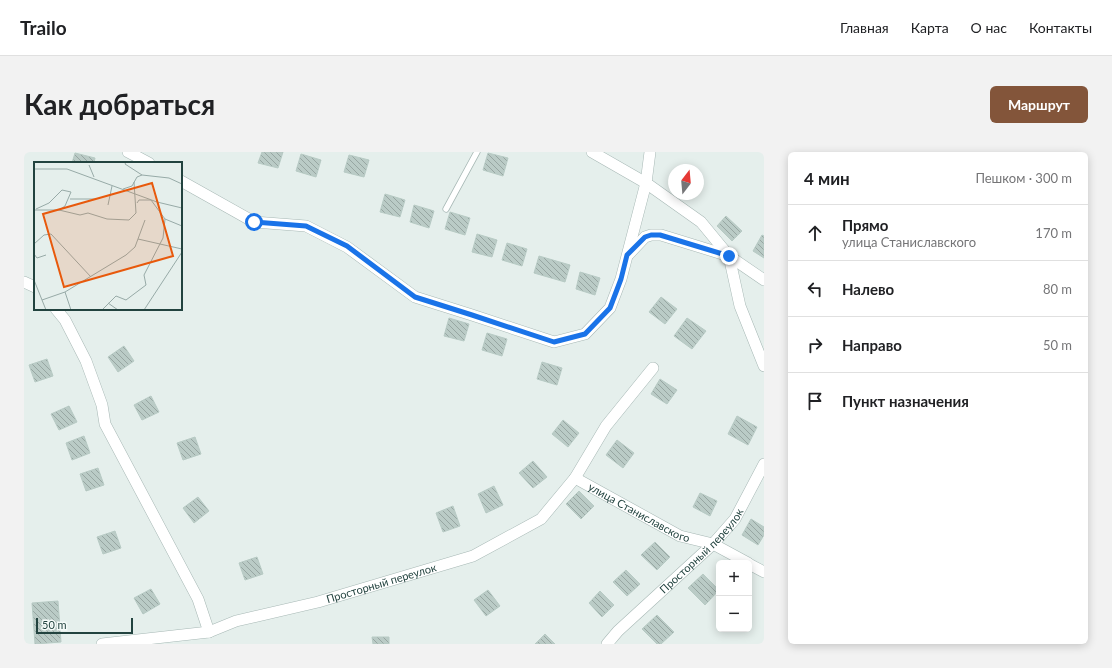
<!DOCTYPE html>
<html lang="ru">
<head>
<meta charset="utf-8">
<style>
	body { margin:0; font-family:Lato,sans-serif; background:#f2f2f2; color:#202124 }
	.controls { position:absolute; right:12px; bottom:12px; display:grid; overflow:hidden; border-radius:6px; box-shadow:0 2px 10px #0003 }
	.controls button { width:36px; height:36px; display:grid; place-items:center; padding:0; border:0; border-bottom:1px solid #e0e0e0; background:#fff; color:#202124; font:20px sans-serif }
	.compass { position:absolute; left:644px; top:12px; width:36px; height:36px; border-radius:50%; background:#fff; box-shadow:0 2px 10px #0003; rotate:16deg }
	.scale { position:absolute; left:12px; bottom:10px; width:97px; box-sizing:border-box; padding-left:4px; border:2px solid #22433f; border-top:0; font-size:11px; line-height:14px; white-space:nowrap; color:#22433f; -webkit-text-stroke:3px #f6fbf9; paint-order:stroke }
	.stop { position:absolute; width:12px; height:12px; margin:-9px; border:3px solid #1a73e8; border-radius:50%; background:#fff }
	.stop.end { background:#1a73e8; border-color:#fff; box-shadow:0 1px 4px #0008 }
	.list { margin:0; padding:0; list-style:none }
	h2 { display:flex; justify-content:space-between; align-items:center; height:52px; margin:0; padding:0 16px; font-size:17px }
	h2 small { font-size:13px; font-weight:400; color:#757577 }
	.list li { display:grid; grid-template-columns:26px 1fr auto; gap:12px; align-items:center; box-sizing:border-box; height:56px; padding:0 16px; border-top:1px solid #e0e0e0 }
	.list b { display:block; font-size:15px; white-space:nowrap }
	.list p { margin:0; font-size:13px; white-space:nowrap; color:#757577 }
	.list em { font-size:13px; font-style:normal; color:#757577 }
	.icon { flex:none; width:22px; height:22px; fill:none; stroke:currentColor; stroke-width:2; stroke-linecap:round; stroke-linejoin:round }
	.map { position:relative; flex:none; width:740px; height:492px; overflow:hidden; border-radius:6px }
	header { display:flex; align-items:center; gap:24px; box-sizing:border-box; height:56px; padding:0 20px; background:#fff; border-bottom:1px solid #e0e0e0 }
	header strong { font-size:19px }
	nav { display:flex; gap:22px; margin-inline-start:auto; font-size:14px }
	.intro { display:flex; align-items:center; justify-content:space-between; box-sizing:border-box; height:96px; padding:0 24px }
	h1 { margin:0; font-size:28px }
	.button { padding:10px 18px; border-radius:6px; background:#83553a; color:#fff; font-size:14px; font-weight:700 }
	main { display:flex; gap:24px; padding:0 24px }
	aside { flex:1; background:#fff; border-radius:6px; box-shadow:0 2px 10px #0003 }
	.map>svg:first-child { display:block }
	.building { fill:url(#building-back-hatch); stroke:#b7cac4 }
	.lines { fill:none; stroke-linecap:round; stroke-linejoin:round }
	.service-casing { stroke:#a7b8b5; stroke-width:7 }
	.minor-casing { stroke:#a7b8b5; stroke-width:12 }
	.service { stroke:#fff; stroke-width:5.5 }
	.minor { stroke:#fff; stroke-width:11 }
	.route { stroke:#1a73e8; stroke-width:5 }
	.labels { text-anchor:middle; stroke-width:3.5; stroke-linejoin:round; paint-order:stroke }
	.street-label { font-size:11px; fill:#22433f; stroke:#f6fbf9 }
	.inset-road { fill:none; stroke:#97aaa7; stroke-width:1 }
	.view { fill:#e8590c; fill-opacity:0.15; stroke:#e8590c; stroke-width:2 }
	.inset-edge { fill:none; stroke:#22433f; stroke-width:2 }
</style>
</head>
<body>
<header>
<strong>Trailo</strong>
<nav><a>Главная</a><a>Карта</a><a>О нас</a><a>Контакты</a></nav>
</header>
<div class="intro"><h1>Как добраться</h1><a class="button">Маршрут</a></div>
<main>
<div class="map">
<svg width="740" height="492" viewBox="0 0 740 492">
	<defs>
		<pattern id="building-back-hatch" width="6" height="6" patternUnits="userSpaceOnUse"><rect width="6" height="6" fill="#bacbc6"/><path d="M-1 5l2 2M0 0l6 6M5-1l2 2" fill="none" stroke="#97a6a2"/></pattern>
	</defs>
	<rect width="100%" height="100%" fill="#e5efec"/>
	<path class="building" d="M238 0H259L254 16 234 11Z
		M51 1 71 6 70 11H48Z
		M464 1 484 6 479 24 459 18Z
		M277 2 297 8 292 25 272 19Z
		M325 3 345 8 340 25 320 20Z
		M361 42 381 48 376 65 356 60Z
		M390 53 410 59 405 76 386 70Z
		M426 60 446 66 441 83 421 77Z
		M702 64 718 79 708 89 693 74Z
		M453 82 473 88 468 105 448 100Z
		M738 83 740 84V106L729 99Z
		M483 91 503 97 498 114 478 108Z
		M515 104 546 113 541 130 510 121Z
		M556 120 576 126 571 143 552 137Z
		M637 145 653 157 641 172 625 160Z
		M425 166 445 172 440 189 420 184Z
		M663 166 682 179 668 197 650 184Z
		M463 181 483 187 478 204 458 198Z
		M100 194 110 209 94 220 84 205Z
		M23 207 29 224 11 230 5 213Z
		M518 210 538 216 533 233 513 227Z
		M636 227 653 238 643 252 627 242Z
		M127 244 135 260 118 268 110 253Z
		M45 254 53 270 35 278 27 262Z
		M713 264 733 275 724 293 704 282Z
		M539 268 555 281 544 295 528 282Z
		M60 284 66 301 48 308 42 291Z
		M171 285 177 302 159 308 153 291Z
		M593 288 610 301 599 316 582 303Z
		M509 309 523 325 509 336 495 321Z
		M74 316 80 333 62 339 56 322Z
		M470 334 479 353 462 361 454 342Z
		M555 339 570 354 557 367 542 352Z
		M676 341 693 349 686 364 669 355Z
		M174 345 185 359 170 371 159 356Z
		M429 354 436 374 419 380 412 361Z
		M727 367 740 375V383L734 393 718 383Z
		M91 379 97 396 79 402 73 385Z
		M631 390 646 405 633 418 617 403Z
		M233 405 239 422 221 428 215 411Z
		M602 418 616 432 603 444 589 430Z
		M679 422 695 438 681 453 664 436Z
		M127 437 136 452 119 462 110 446Z
		M464 438 476 454 462 464 450 448Z
		M576 439 590 453 578 465 565 451Z
		M34 449 37 490 11 492 8 451Z
		M633 463 650 480 637 492H633L618 477Z
		M521 482 531 492H511Z
		M348 485H365V492H349Z"/>
	<g class="lines">
		<defs>
			<path id="service" d="M422 57 453 0"/>
			<g id="minor">
				<path d="M104 0 125 11"/>
				<path d="M568 0 622 31 677 70 705 104 740 128"/>
				<path d="M157 29 230 70 282 74 323 95 391 145 448 163 530 190 561 182 586 156 597 127 622 31 626 0"/>
				<path d="M604 103 621 85 627 83H637L705 104 716 154 740 214"/>
				<path d="M0 130 11 135"/>
				<path d="M32 157 41 168 62 209 78 253 81 272 174 447 185 480"/>
				<path id="s1" d="M551 326 656 384 689 392 724 411"/>
				<path d="M725 412 740 420"/>
				<path id="s2" d="M78 492 185 480 212 469 294 450 449 404 517 367 551 326 582 274 629 216"/>
				<path id="s3" d="M583 492 594 479 689 392 711 367 740 312"/>
			</g>
		</defs>
		<use href="#service" class="service-casing"/>
		<use href="#minor" class="minor-casing"/>
		<use href="#service" class="service"/>
		<use href="#minor" class="minor"/>
	</g>
	<g class="lines">
		<path class="route" d="M230 70 282 74 323 94 391 145 448 163 530 190 561 182 586 156 597 127 603 103 621 85 627 83H636L705 104"/>
	</g>
	<g class="labels">
		<g class="street-label">
			<text dy="4" stroke="none"><textPath href="#s1" startOffset="73">улица Станиславского</textPath></text>
			<text dy="4" stroke="none"><textPath href="#s3" startOffset="133">Просторный переулок</textPath></text>
			<text dy="4" stroke="none"><textPath href="#s2" startOffset="287">Просторный переулок</textPath></text>
		</g>
	</g>
	<g transform="translate(10 10)">
		<rect width="148" height="148" fill="#e5efec"/>
		<path class="inset-road" d="M92 0 91 2 108 13 135 16 148 22M55 3 60 15M0 7H33L123 40 148 46M89 27 98 24 103 15 108 13M36 37H61M103 41 105 38H117L131 57 148 64M74 43 78 24M2 47 15 41 28 28 37 30 31 44 25 48M0 48H25L46 53 54 51 73 57 95 58 102 51 100 20M104 77 148 87M0 82 10 73 17 72 57 115M0 92 3 96 12 93M0 118 12 148M31 130 37 148M8 138 31 130 92 93 101 85 111 58M74 141 84 148M68 148 82 134 92 138 112 123 110 113 129 76 131 57M110 148 148 90"/>
		<path class="view" d="M118 21 139 94 30 125 9 52Z"/>
		<rect width="148" height="148" class="inset-edge"/>
	</g>
</svg>
<div class="controls">
<button>+</button>
<button>−</button>
</div>
<svg class="compass" viewBox="-18 -18 36 36"><path d="M0-13l5 13h-10z" fill="#e53935"/><path d="M0 13l5-13h-10z" fill="#757577"/></svg>
<div class="scale">50 m</div>
<div class="stop" style="left:230px;top:70px"></div>
<div class="stop end" style="left:705px;top:104px"></div>
</div>
<aside>
<h2>4 мин<small>Пешком · 300 m</small></h2>
<ul class="list">
<li><svg class="icon" aria-label="ahead" viewBox="0 0 24 24"><path d="M12 20V5M6 11l6-6 6 6"/></svg><div><b>Прямо</b><p>улица Станиславского</p></div><em>170 m</em></li>
<li><svg class="icon" aria-label="left" viewBox="0 0 24 24"><path d="M17 20v-9H6M10 6l-5 5 5 5"/></svg><div><b>Налево</b></div><em>80 m</em></li>
<li><svg class="icon" aria-label="right" viewBox="0 0 24 24"><path d="M7 20v-9h11M14 6l5 5-5 5"/></svg><div><b>Направо</b></div><em>50 m</em></li>
<li><svg class="icon" aria-label="arrive" viewBox="0 0 24 24"><path d="M6 21V4h12l-3 4 3 4H6"/></svg><div><b>Пункт назначения</b></div></li>
</ul>
</aside>
</main>
</body>
</html>
